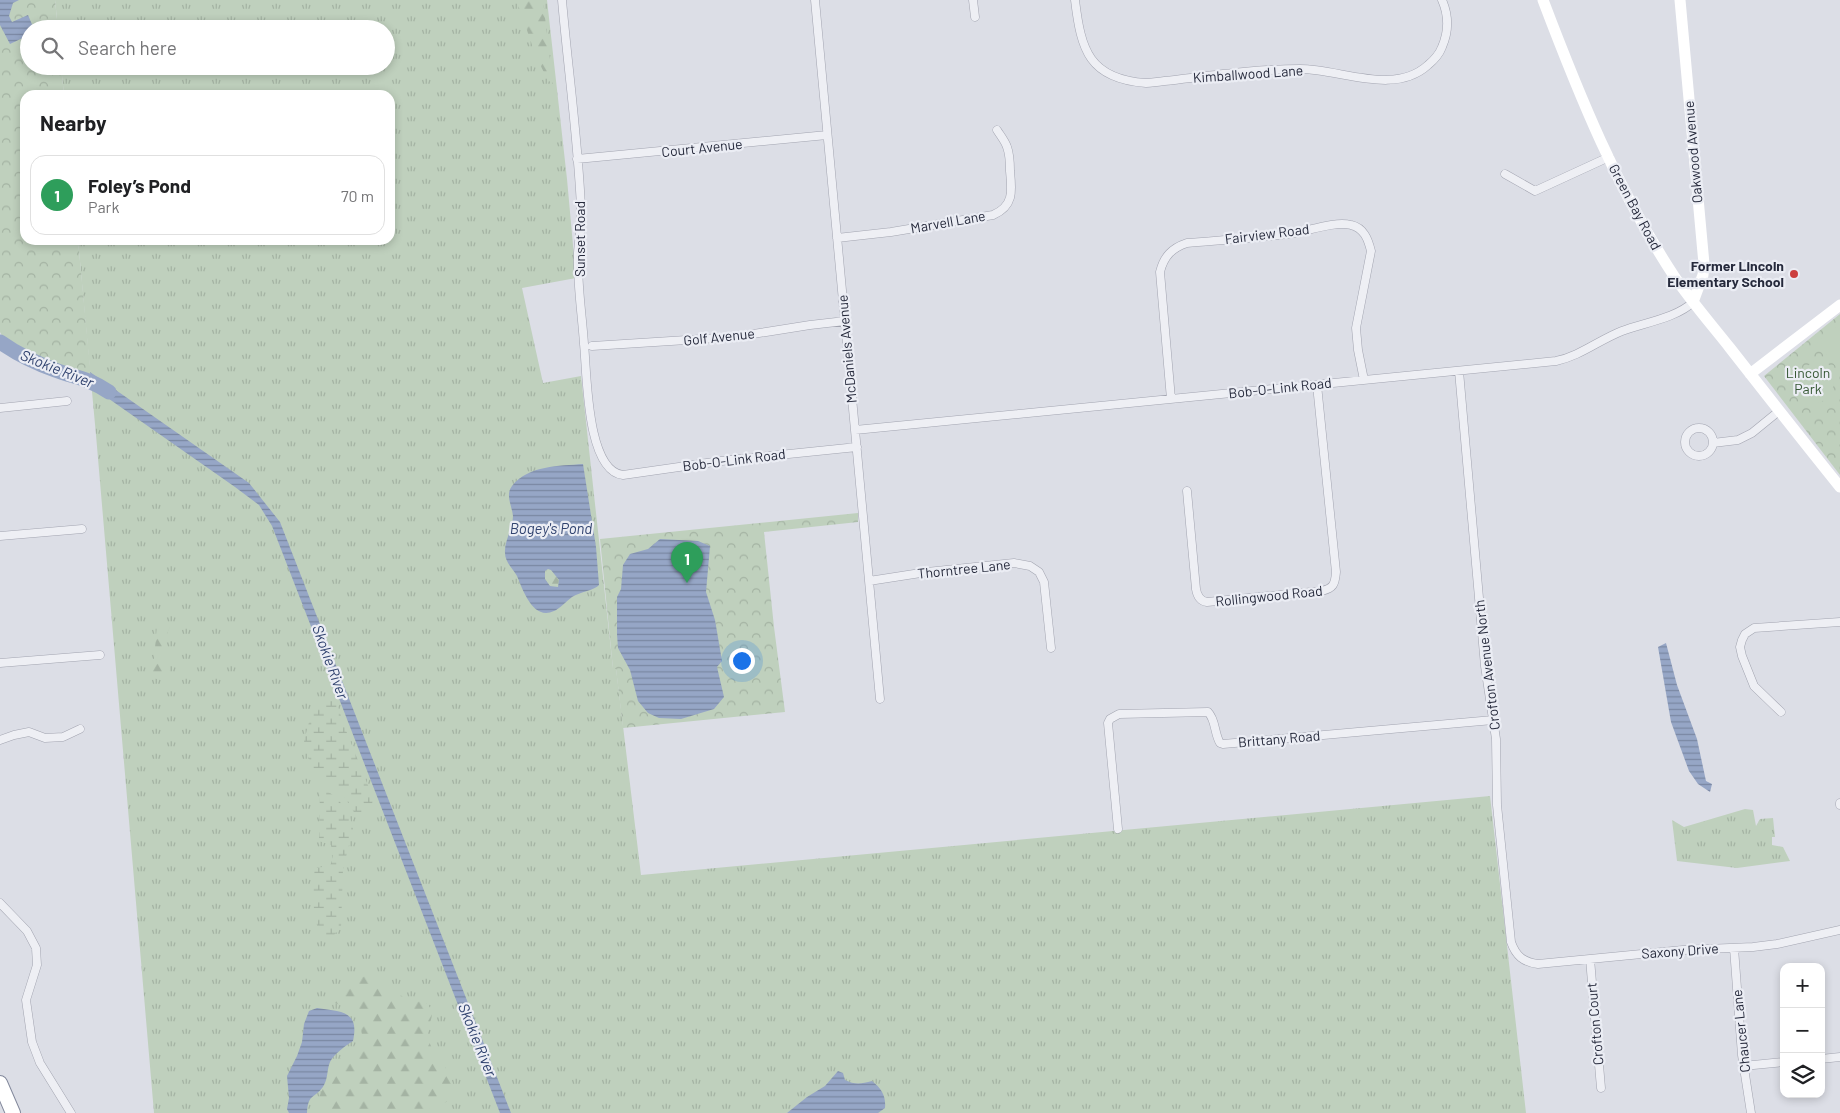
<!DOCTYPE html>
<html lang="en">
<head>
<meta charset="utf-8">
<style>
	body { margin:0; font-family:Barlow,sans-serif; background:#f6f6f6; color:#202124 }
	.controls { position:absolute; right:15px; bottom:15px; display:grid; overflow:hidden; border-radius:10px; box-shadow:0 2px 8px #0003 }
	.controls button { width:45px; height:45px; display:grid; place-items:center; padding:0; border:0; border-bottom:1px solid #e0e0e0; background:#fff; color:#202124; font:25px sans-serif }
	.you { position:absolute; left:741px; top:660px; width:18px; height:18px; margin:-12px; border:4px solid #fff; border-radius:50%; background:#1a73e8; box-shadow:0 0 0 8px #1a73e833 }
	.badge { display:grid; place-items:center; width:32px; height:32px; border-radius:50%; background:#cc4040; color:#fff; font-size:16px; font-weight:700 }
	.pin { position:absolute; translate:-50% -41px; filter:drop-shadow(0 1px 2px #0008) }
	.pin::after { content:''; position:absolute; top:26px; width:18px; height:15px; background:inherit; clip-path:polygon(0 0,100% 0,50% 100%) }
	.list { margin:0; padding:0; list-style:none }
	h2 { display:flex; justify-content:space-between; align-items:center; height:65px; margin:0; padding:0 20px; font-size:21px }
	h2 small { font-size:16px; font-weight:400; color:#757577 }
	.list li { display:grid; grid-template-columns:32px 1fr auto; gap:15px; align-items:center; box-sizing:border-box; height:80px; margin:0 10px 10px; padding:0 10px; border:1px solid #e0e0e0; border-radius:15px }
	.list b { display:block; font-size:19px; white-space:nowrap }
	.list p { margin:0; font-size:16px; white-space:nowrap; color:#757577 }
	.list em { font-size:16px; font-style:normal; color:#757577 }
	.icon { flex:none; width:28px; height:28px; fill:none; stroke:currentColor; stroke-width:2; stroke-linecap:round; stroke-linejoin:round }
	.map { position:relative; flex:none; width:1840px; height:1113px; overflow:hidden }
	.search { position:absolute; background:#fff; box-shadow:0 2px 8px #0003; left:20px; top:20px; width:375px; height:55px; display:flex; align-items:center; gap:12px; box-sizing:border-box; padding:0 18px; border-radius:28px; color:#757577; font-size:19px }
	.panel { position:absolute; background:#fff; box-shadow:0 2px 8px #0003; left:20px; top:90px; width:375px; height:155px; border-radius:15px }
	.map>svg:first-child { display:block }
	.grass { fill:url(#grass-tufts) }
	.forest { fill:url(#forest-firs) }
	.wetland { fill:url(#wetland-marsh) }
	.park { fill:url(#park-crowns) }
	.garden { fill:#bfd0bd }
	.water { fill:url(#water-rules); fill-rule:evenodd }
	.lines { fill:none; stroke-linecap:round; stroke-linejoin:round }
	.river { stroke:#96a6c6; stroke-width:15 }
	.street-casing { stroke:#a2a4b0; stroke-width:9 }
	.highway-casing { stroke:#83899c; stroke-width:16 }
	.street { stroke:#eeeff4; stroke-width:8 }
	.secondary { stroke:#fff; stroke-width:11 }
	.highway { stroke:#fff; stroke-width:14 }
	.poi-dot { fill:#cc4040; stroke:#ebedf4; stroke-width:2 }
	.labels { text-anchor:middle; stroke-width:4.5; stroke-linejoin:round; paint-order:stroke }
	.street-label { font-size:14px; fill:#262a3c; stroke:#ebedf4 }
	.poi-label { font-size:14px; font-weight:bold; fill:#262a3c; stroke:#ebedf4; text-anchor:end }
	.park-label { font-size:14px; fill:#355733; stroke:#ebedf4 }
	.water-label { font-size:15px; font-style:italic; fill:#31436f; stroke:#ebedf4 }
</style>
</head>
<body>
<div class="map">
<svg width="1840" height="1113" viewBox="0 0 1840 1113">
	<defs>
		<pattern id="grass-tufts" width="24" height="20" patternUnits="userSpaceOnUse" patternTransform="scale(1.25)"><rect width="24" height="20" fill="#bfd0bd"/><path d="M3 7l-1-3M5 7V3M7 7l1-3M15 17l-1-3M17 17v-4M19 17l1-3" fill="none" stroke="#a4b3a3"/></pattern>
		<pattern id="forest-firs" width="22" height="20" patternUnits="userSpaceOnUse" patternTransform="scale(1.25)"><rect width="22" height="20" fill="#bfd0bd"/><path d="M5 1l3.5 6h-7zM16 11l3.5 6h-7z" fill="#a4b3a3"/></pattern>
		<pattern id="wetland-marsh" width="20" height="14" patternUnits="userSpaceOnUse" patternTransform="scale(1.25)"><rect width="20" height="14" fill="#bfd0bd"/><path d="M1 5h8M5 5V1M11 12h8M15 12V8" fill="none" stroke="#a4b3a3"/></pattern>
		<pattern id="park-crowns" width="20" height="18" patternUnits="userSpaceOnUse" patternTransform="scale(1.25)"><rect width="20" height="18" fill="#bfd0bd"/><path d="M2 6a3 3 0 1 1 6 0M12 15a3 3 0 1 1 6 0" fill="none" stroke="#a4b3a3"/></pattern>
		<pattern id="water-rules" width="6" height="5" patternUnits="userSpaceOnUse" patternTransform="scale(1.25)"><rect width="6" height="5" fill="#96a6c6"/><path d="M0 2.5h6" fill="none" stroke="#7a87a2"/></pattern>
	</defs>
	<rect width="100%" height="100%" fill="#dcdee6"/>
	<path class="grass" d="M55 0H547L567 179 576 278 522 288 543 383 581 376 613 668H616L641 875 1490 796 1526 1113H154L96 435 78 240H390V95H64L61 66H386V29H58Z
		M1745 809 1753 810 1756 826 1760 819 1773 818 1775 837H1772V845L1783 847 1790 861 1737 868 1677 861 1672 820 1684 827Z"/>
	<path class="forest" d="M516 0H543L553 86C534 61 528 28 516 0Z
		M548 569H551L559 580 558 587 550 586 545 579V571Z
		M160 623 165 624 170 627C165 636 163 651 166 661 168 666 170 668 170 673L165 678 157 679 152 676 153 671 157 625Z
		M367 976 389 986 403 997 413 1002 424 1001C439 1014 428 1019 428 1034 428 1050 444 1062 450 1076 453 1082 454 1089 455 1096L451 1100 420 1113H314C319 1094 333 1065 347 1051 351 1047 358 1044 363 1040L360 1024 352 1010 335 1003 338 986 349 979Z"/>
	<path class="wetland" d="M334 693 343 723 373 798 371 811 363 817H357L342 793 315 773 308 756 304 741 312 711 328 694Z
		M320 786 337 798 349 814 353 829 343 869 341 928 331 938 324 940C311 922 312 889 315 868L330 866 333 858 331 845 319 841Z"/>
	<path class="park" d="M0 0H55L58 29H29V66H61L64 95H25V240H78L92 387 2 336 0 332Z
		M1840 314V475L1764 376Z
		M858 513V522L764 532 774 627 785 712 623 728 616 669H613L600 539Z"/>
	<path class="garden" d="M1840 324V372L1817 342Z
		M1820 357C1840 367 1839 400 1814 404L1792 377Z"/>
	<path class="water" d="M0 0H19L13 3 9 16 12 22 28 15 34 29H29V35L10 44 0 25Z
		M90 372 249 483 280 522 511 1113H500L272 526 259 505 235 487 92 387Z
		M583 464 596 547 599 585C595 590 580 592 572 597 568 600 558 610 554 611 533 621 523 590 517 576 513 569 505 562 505 553 504 541 513 528 513 516 512 506 505 495 512 486 529 465 559 466 583 464ZM548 569 551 570 559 580 558 587 550 586 545 579V571Z
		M660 539 698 541 710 546 706 592 715 620 722 661 717 667 724 697 714 709 681 719 659 718 648 713 638 701 630 670 618 648 617 634V597L621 589 623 565 630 554 648 549Z
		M1666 643 1677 685 1697 739 1706 781 1712 784 1710 792 1698 784 1689 771 1671 722 1658 647Z
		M317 1008C339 1012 360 1009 353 1041 345 1046 334 1054 330 1062 327 1069 328 1078 324 1085 316 1099 308 1092 307 1113H289L287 1109 289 1098 287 1076 297 1056 302 1042 304 1024 309 1011Z
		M838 1071 843 1073 845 1080C855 1085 861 1084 872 1081 882 1089 886 1096 885 1108L878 1113H787L807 1097 825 1086Z"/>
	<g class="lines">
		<path class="river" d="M0 342C17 354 35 363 55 370 77 378 88 378 109 392"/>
		<defs>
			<path id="street" d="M562 0C568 69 578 139 581 208 582 223 579 238 578 253 577 283 582 314 584 344 587 371 586 471 623 475L721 461 857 447
				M815 0 880 699
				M973 0 975 17
				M1075 0C1081 50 1089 79 1146 83 1196 78 1250 69 1300 69 1341 69 1394 96 1428 65 1434 60 1439 55 1442 47 1449 31 1449 16 1442 0
				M577 159 827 135
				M1505 174 1535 191 1609 157
				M837 238 891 232 993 215C1014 206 1012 191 1010 171 1010 163 1010 155 1007 147 1005 141 1000 135 997 130
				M592 346 734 337 810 325 845 321
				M1459 371 1485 666 1496 739 1497 805 1511 942C1516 956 1523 962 1538 964L1683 950 1753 947 1777 944 1840 930
				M1171 399 1160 272C1164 256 1172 248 1187 243 1223 240 1259 238 1295 233 1311 230 1336 221 1351 225 1364 228 1368 239 1371 251L1356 328 1358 350 1364 380
				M0 408 67 401
				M1685 442a14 14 0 1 1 28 0a14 14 0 1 1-28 0Z
				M855 430 1556 361C1580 356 1599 340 1622 331 1643 323 1677 318 1693 302
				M1713 443 1738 440 1752 433 1779 411
				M1187 491 1196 589C1197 595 1200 601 1207 602L1322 591C1333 588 1335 585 1336 572L1317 385
				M0 536 82 529
				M869 581 927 572 1014 563 1030 566 1039 572 1044 582 1051 648
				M0 663 100 655
				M1781 712 1754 686 1742 656 1740 647 1742 640 1745 634 1754 628 1840 622
				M0 740 14 735 29 732 45 738 63 737 80 729
				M1840 803V805
				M1118 829 1108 723 1110 719 1119 714 1208 712C1216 720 1214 733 1220 743L1223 744 1493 720
				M0 903 27 931 36 948 37 965 26 1000 32 1042 40 1063 71 1113
				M1734 948 1742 1055 1751 1113
				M1590 959 1601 1088
				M1821 1059 1840 1057
				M1743 1066 1784 1062"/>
			<path id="highway" d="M0 1083 13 1113"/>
		</defs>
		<use href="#street" class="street-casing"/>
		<use href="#highway" class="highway-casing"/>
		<use href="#street" class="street"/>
		<path class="secondary" d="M1543 0C1579 95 1618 191 1674 276 1691 301 1711 324 1730 348 1766 394 1803 441 1840 487
			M1680 0 1704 264 1703 275 1693 302
			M1750 374 1840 305"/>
		<use href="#highway" class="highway"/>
	</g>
	<circle class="poi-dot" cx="1794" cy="274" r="5"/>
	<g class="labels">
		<g class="street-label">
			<text transform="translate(1248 74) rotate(-4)" y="5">Kimballwood Lane</text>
			<text transform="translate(702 148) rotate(-6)" y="5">Court Avenue</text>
			<text transform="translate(1693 152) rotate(-95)" y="5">Oakwood Avenue</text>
			<text transform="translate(1635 207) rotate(62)" y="5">Green Bay Road</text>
			<text transform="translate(948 222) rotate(-10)" y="5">Marvell Lane</text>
			<text transform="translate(1267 234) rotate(-7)" y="5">Fairview Road</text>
			<text transform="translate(580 239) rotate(-90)" y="5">Sunset Road</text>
			<text transform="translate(719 337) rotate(-6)" y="5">Golf Avenue</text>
			<text transform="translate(847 349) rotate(-95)" y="5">McDaniels Avenue</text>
			<text transform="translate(1280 388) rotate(-6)" y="5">Bob-O-Link Road</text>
			<text transform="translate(734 460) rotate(-7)" y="5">Bob-O-Link Road</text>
			<text transform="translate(964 569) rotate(-6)" y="5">Thorntree Lane</text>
			<text transform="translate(1269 596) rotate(-6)" y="5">Rollingwood Road</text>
			<text transform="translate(1487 665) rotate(-97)" y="5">Crofton Avenue North</text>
			<text transform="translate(1279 739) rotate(-5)" y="5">Brittany Road</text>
			<text transform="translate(1680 951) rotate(-4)" y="5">Saxony Drive</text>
			<text transform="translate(1595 1024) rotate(-95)" y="5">Crofton Court</text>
			<text transform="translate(1741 1031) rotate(-96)" y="5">Chaucer Lane</text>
		</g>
		<g class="poi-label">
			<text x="1784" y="271">Former Lincoln<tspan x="1784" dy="16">Elementary School</tspan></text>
		</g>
		<g class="park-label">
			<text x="1808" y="378">Lincoln<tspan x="1808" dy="16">Park</tspan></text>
		</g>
		<g class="water-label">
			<text transform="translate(57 369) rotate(22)" y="5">Skokie River</text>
			<text x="551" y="534">Bogey's Pond</text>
			<text transform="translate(330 662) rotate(70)" y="5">Skokie River</text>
			<text transform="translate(477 1040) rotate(68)" y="5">Skokie River</text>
		</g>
	</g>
</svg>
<div class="controls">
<button>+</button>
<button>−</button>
<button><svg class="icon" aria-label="layers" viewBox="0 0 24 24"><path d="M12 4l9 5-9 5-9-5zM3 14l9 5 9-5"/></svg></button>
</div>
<div class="you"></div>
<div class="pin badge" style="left:687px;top:583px;background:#2e9e5b">1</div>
<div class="search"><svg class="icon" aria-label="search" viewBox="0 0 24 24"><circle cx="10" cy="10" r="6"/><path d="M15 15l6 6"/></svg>Search here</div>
<section class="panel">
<h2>Nearby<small></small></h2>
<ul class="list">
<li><span class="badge" style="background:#2e9e5b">1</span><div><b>Foley’s Pond</b><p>Park</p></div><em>70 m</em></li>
</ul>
</section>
</div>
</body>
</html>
